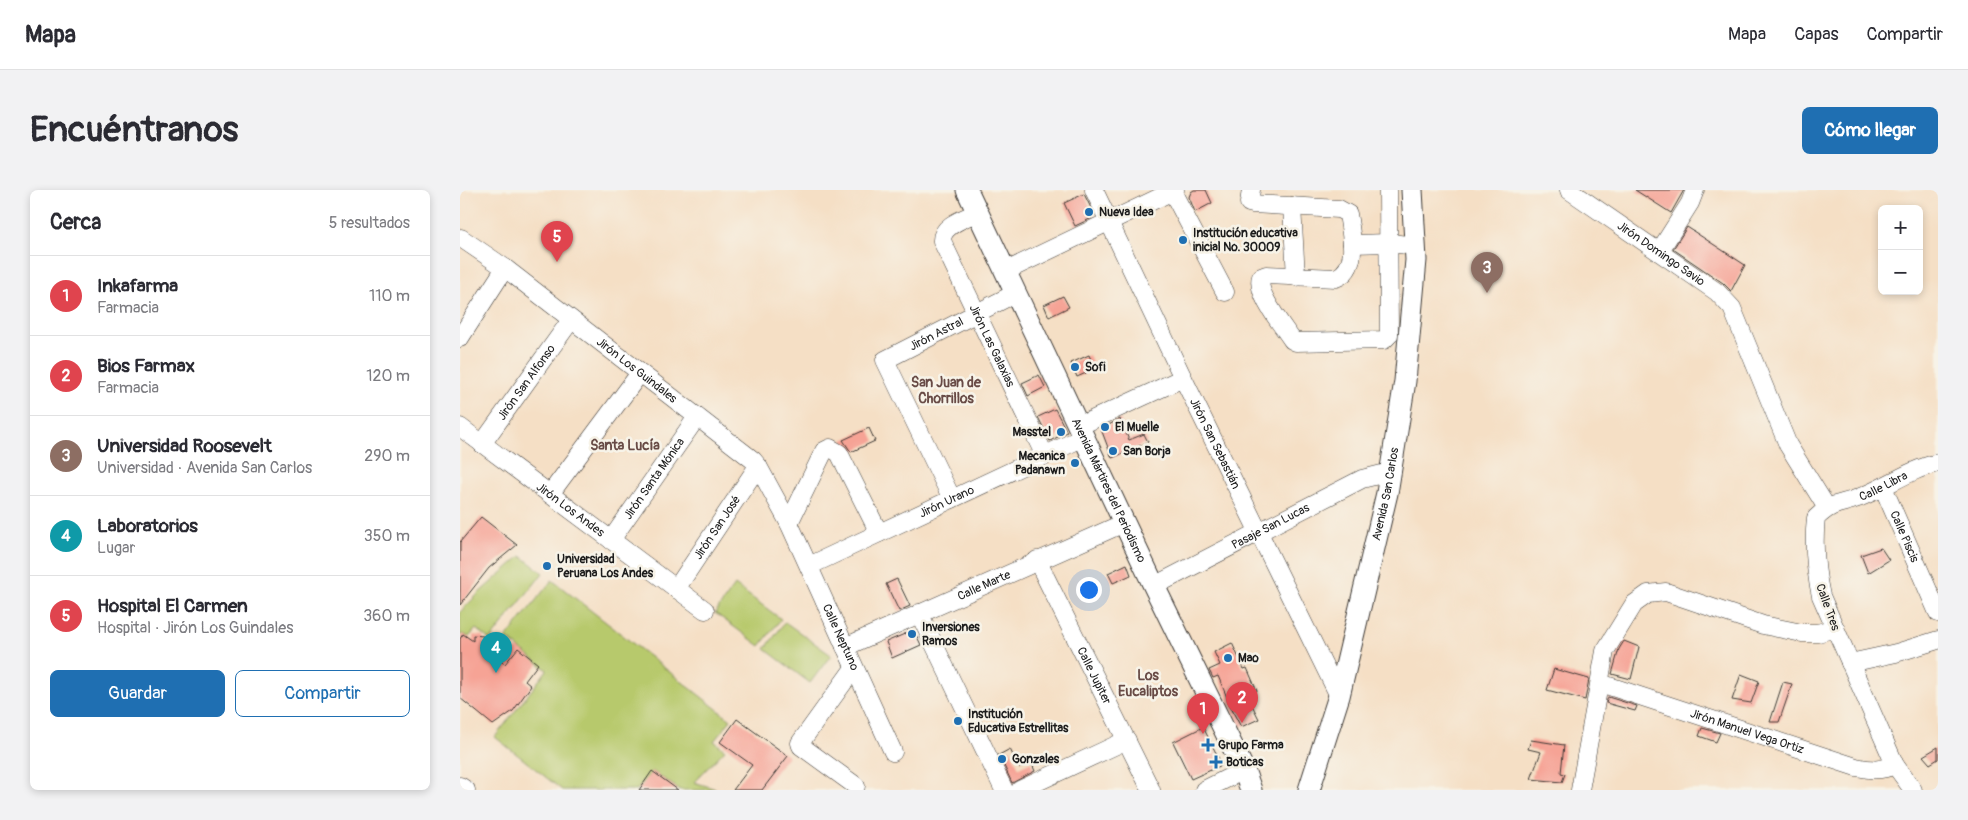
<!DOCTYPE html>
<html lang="es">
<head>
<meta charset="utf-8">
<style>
	body { margin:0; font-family:Pangolin,sans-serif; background:#f2f2f3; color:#2b2b33 }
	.controls { position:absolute; right:15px; top:15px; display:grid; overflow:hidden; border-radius:8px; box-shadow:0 2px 8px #0003 }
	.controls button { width:45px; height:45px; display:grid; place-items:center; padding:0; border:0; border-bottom:1px solid #e1e1e2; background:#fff; color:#2b2b33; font:25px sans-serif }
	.you { position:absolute; left:628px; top:399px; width:18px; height:18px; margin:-12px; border:4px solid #fff; border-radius:50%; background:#1a73e8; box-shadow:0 0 0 8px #1a73e833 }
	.badge { display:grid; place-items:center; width:32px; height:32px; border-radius:50%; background:#1f6fb2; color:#fff; font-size:16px; font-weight:700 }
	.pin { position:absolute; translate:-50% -41px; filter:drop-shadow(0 1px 2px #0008) }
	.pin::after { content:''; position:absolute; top:26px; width:18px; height:15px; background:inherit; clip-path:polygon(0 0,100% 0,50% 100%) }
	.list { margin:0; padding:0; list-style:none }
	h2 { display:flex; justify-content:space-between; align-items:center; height:65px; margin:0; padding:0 20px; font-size:21px }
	h2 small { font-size:16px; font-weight:400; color:#7c7c81 }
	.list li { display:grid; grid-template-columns:32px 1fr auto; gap:15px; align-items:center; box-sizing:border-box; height:80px; padding:0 20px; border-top:1px solid #e1e1e2 }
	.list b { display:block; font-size:19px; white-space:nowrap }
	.list p { margin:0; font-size:16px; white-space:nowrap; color:#7c7c81 }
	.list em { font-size:16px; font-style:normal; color:#7c7c81 }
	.actions { display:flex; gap:10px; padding:15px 20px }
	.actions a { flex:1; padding:11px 0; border:1px solid #1f6fb2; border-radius:8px; text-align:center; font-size:18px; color:#1f6fb2 }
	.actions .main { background:#1f6fb2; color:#fff }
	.map { position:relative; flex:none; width:1478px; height:600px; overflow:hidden; border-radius:8px }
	header { display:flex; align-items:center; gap:30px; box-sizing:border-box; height:70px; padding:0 25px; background:#fff; border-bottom:1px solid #e1e1e2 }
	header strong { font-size:24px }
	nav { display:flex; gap:28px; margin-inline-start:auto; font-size:18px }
	.intro { display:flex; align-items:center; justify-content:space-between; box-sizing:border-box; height:120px; padding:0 30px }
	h1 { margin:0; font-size:35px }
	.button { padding:12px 22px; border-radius:8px; background:#1f6fb2; color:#fff; font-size:18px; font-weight:700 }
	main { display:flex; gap:30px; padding:0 30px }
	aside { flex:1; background:#fff; border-radius:8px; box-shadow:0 2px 8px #0003 }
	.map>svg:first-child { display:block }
	.green { fill:#b7c96c; stroke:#6a7244 }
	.building { fill:#f6a395 }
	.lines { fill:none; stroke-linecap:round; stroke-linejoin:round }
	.minor-casing { stroke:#3d3935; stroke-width:19 }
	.major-casing { stroke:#3d3935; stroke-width:23 }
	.minor { stroke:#fff; stroke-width:18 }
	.major { stroke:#fff; stroke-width:21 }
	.poi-dot { fill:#1f6fb2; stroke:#f7f3e8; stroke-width:2 }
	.labels { text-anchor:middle; stroke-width:5; stroke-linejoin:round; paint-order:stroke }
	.poi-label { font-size:12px; font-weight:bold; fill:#1c1c1c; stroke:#f7f3e8; text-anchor:start }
	.street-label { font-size:12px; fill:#1c1c1c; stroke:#f7f3e8 }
	.neighbourhood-label { font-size:14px; font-weight:bold; fill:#684b46; stroke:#f7f3e8 }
</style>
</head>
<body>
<header>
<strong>Mapa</strong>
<nav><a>Mapa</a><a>Capas</a><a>Compartir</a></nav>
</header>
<div class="intro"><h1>Encuéntranos</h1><a class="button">Cómo llegar</a></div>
<main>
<aside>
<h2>Cerca<small>5 resultados</small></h2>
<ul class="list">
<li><span class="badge" style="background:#e0444e">1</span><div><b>Inkafarma</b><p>Farmacia</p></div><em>110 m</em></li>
<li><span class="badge" style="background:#e0444e">2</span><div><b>Bios Farmax</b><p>Farmacia</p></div><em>120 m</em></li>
<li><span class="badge" style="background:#8d6e63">3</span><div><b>Universidad Roosevelt</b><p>Universidad · Avenida San Carlos</p></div><em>290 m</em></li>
<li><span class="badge" style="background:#0f9aa8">4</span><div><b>Laboratorios</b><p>Lugar</p></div><em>350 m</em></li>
<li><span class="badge" style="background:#e0444e">5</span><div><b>Hospital El Carmen</b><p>Hospital · Jirón Los Guindales</p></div><em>360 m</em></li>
</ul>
<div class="actions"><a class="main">Guardar</a><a>Compartir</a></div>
</aside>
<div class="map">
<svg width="1478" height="600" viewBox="0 0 1478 600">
	<rect width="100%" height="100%" fill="#f7f3e8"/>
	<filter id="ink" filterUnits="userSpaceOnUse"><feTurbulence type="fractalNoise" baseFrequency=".02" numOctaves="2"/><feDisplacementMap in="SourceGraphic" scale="10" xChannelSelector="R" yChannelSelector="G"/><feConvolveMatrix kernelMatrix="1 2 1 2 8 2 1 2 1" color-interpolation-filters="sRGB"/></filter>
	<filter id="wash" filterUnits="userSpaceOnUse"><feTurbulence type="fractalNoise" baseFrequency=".0096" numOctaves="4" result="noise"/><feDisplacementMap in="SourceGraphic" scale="20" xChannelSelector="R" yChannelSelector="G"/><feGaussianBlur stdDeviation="1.12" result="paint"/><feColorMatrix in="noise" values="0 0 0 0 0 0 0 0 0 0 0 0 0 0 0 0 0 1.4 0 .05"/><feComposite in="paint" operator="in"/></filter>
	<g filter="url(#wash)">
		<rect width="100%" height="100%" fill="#f5dfc5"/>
		<path class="green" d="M61 366 83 383 30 450 16 439 9 447 2 444 0 446V422L20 402Z
			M92 390 271 530 254 551 265 560 234 592 256 599 254 600H220L192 581 177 600H102L35 547 87 480 46 448Z
			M275 395 321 429 300 456 255 423Z
			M325 432 371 465 350 493 305 459Z"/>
		<g id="blocks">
			<path class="building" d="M734 0H746L752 13 735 22 729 7 731 2Z
				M1175 0H1224L1211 23Z
				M624 4 634 24 632 28 615 36 604 13Z
				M1227 37 1285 75 1271 101 1263 93 1213 59Z
				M603 106 609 117 589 127 584 115Z
				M629 165 635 179 617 187 611 173Z
				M579 185 585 197 568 206 562 193Z
				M595 219 607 242 590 251 578 227Z
				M660 229 669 250 684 244 688 252 652 268 641 239Z
				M409 238 415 251 391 262 383 250Z
				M21 327 57 355 29 378 0 415V352Z
				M1421 358 1429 370 1408 383 1401 365Z
				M667 374 671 385 653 393 648 383Z
				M437 389 450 416 439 421 426 394Z
				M454 440 461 455 432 468 426 452Z
				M3 444 13 451V445L23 446 27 462 45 474 58 458 78 474 65 491 71 496 53 521 33 535 0 508V449Z
				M1164 451 1179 457 1171 489 1152 484 1159 459Z
				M772 453 784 479 787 478 797 501 787 505 799 529 781 537 774 524 758 486 753 488 749 480 760 475 754 462Z
				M1094 479 1129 489 1125 510 1087 500Z
				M1281 484 1299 491 1291 513 1272 510Z
				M1323 492 1332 494 1319 532H1310Z
				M1148 507 1177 516 1175 521 1146 513Z
				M277 529 328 566 302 600H273L292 575 260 552Z
				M743 537 762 575 731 589 713 552Z
				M1242 538 1260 543 1256 552 1239 546Z
				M1071 550 1104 555 1101 583 1105 584 1102 592 1071 589 1081 562 1068 559Z
				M1478 557V569L1470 574 1463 566Z
				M550 559 559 578 571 572 575 581 552 593 539 565Z
				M192 581 218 600H179Z"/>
		</g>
	</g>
	<g filter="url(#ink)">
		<use href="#blocks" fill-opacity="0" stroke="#3d3935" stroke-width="1"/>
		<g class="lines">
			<defs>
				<g id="minor">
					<path id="s1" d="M634 0 723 188 879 506"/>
					<path d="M791 0 789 13 793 14 879 19 888 24C891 44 900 78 876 88L806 85 801 87C795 103 823 136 832 150L836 152 924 150 929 145 928 0"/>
					<path id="s2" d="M1109 0 1257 102 1272 118 1328 255 1367 318"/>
					<path d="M712 1 765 102"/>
					<path d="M832 16 836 87"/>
					<path id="s3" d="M518 22C506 28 481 35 482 51L585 266"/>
					<path id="s4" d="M1 48 45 78 293 270 298 276 329 333 433 562"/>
					<path d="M892 54 930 53 956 56"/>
					<path d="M1199 62 1230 13 1235 0"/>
					<path d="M546 81 715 0"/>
					<path d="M0 148 45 78"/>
					<path d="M619 236 723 188"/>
					<path id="s5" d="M0 237 245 420"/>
					<path id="s6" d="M22 254 111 130"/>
					<path id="s7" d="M1423 297 1478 423"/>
					<path d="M90 304 180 183"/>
					<path id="s8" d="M492 309 425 170 556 103"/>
					<path d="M329 333 364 261 370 258 379 263 419 343"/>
					<path id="s9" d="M151 350 237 227"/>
					<path id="s10" d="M577 370 691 600"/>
					<path id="s11" d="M349 376 624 247"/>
					<path id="s12" d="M694 396 902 289 930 282"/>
					<path id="s13" d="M216 399 298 276"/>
					<path d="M459 423 544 600"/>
					<path id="s14" d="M385 457 664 333"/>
					<path d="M1390 473 1436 463 1478 450"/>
					<path d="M394 478 340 553 341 556 396 596"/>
					<path id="s15" d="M1140 493 1396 577C1411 580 1421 581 1435 575"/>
					<path d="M0 596 6 600"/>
					<path d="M560 600 667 550"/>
					<path d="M744 600 784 580"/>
					<path d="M1120 600 1145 461 1174 414 1188 404 1206 402 1303 435 1342 443H1358L1375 438"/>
					<path id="s16" d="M1453 600 1435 575 1361 406C1355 379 1353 355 1356 328 1374 311 1378 316 1398 308 1425 298 1450 279 1478 273"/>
				</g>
				<g id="major">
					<path id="s17" d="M507 0 694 396 784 580 791 600"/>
					<path id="s18" d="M849 600 879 506 927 303 945 191 956 70 952 0"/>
				</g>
			</defs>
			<use href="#minor" class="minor-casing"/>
			<use href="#major" class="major-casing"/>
			<use href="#minor" class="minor"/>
			<use href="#major" class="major"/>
		</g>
	</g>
	<g class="poi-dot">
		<circle cx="629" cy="22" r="5"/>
		<circle cx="723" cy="50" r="5"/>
		<circle cx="615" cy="177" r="5"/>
		<circle cx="645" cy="237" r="5"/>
		<circle cx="601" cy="242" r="5"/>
		<circle cx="653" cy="261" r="5"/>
		<circle cx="615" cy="273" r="5"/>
		<circle cx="87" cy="376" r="5"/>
		<circle cx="452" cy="444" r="5"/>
		<circle cx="768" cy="468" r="5"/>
		<circle cx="498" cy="531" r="5"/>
		<path d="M745.5 547.5h5v5h5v5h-5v5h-5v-5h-5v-5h5z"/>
		<circle cx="542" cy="569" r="5"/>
		<path d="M753.5 564.5h5v5h5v5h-5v5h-5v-5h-5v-5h5z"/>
	</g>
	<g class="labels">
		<g class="poi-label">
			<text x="639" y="26">Nueva Idea</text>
			<text x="733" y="47">Institución educativa<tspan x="733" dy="14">inicial No. 30009</tspan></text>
			<text x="625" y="181">Sofi</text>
			<text x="655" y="241">El Muelle</text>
			<text x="591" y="246" text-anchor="end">Masstel</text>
			<text x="663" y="265">San Borja</text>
			<text x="605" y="270" text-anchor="end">Mecanica<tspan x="605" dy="14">Padanawn</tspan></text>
			<text x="97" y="373">Universidad<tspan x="97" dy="14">Peruana Los Andes</tspan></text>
			<text x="462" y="441">Inversiones<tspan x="462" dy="14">Ramos</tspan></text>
			<text x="778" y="472">Mao</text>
			<text x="508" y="528">Institución<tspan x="508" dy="14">Educativa Estrellitas</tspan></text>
			<text x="758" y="559">Grupo Farma</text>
			<text x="552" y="573">Gonzales</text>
			<text x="766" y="576">Boticas</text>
		</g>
		<g class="street-label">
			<text dy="4" stroke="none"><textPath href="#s2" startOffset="112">Jirón Domingo Savio</textPath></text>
			<text dy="4" stroke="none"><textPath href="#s8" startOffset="212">Jirón Astral</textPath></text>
			<text dy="4" stroke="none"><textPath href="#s3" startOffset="165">Jirón Las Galaxias</textPath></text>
			<text dy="4" stroke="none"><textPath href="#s4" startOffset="220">Jirón Los Guindales</textPath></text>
			<text dy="4" stroke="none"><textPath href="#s6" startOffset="76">Jirón San Alfonso</textPath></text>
			<text dy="4" stroke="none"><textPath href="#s1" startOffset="281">Jirón San Sebastián</textPath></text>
			<text dy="4" stroke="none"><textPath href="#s9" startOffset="75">Jirón Santa Mónica</textPath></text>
			<text dy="4" stroke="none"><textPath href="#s16" startOffset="369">Calle Libra</textPath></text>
			<text dy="4" stroke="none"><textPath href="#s17" startOffset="332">Avenida Mártires del Periodismo</textPath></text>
			<text dy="4" stroke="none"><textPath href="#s18" startOffset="306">Avenida San Carlos</textPath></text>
			<text dy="4" stroke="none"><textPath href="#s11" startOffset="152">Jirón Urano</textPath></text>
			<text dy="4" stroke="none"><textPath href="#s5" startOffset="138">Jirón Los Andes</textPath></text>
			<text dy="4" stroke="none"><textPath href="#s12" startOffset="131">Pasaje San Lucas</textPath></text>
			<text dy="4" stroke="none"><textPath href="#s13" startOffset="74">Jirón San José</textPath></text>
			<text dy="4" stroke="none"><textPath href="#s7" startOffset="54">Calle Piscis</textPath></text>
			<text dy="4" stroke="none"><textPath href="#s14" startOffset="152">Calle Marte</textPath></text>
			<text transform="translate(1368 417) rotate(70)" y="4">Calle Tres</text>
			<text dy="4" stroke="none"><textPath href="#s4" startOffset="565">Calle Neptuno</textPath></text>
			<text dy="4" stroke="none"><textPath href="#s10" startOffset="129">Calle Jupiter</textPath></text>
			<text dy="4" stroke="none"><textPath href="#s15" startOffset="155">Jirón Manuel Vega Ortiz</textPath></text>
		</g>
		<g class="neighbourhood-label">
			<text x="486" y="197">San Juan de<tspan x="486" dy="16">Chorrillos</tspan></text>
			<text x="165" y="260">Santa Lucía</text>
			<text x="688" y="490">Los<tspan x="688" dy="16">Eucaliptos</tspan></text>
		</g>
	</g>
</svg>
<div class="controls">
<button>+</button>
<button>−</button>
</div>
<div class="you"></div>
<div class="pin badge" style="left:743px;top:544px;background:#e0444e">1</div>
<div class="pin badge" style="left:782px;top:533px;background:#e0444e">2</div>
<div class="pin badge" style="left:1027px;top:103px;background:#8d6e63">3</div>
<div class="pin badge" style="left:36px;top:483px;background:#0f9aa8">4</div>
<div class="pin badge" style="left:97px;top:72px;background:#e0444e">5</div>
</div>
</main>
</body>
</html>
